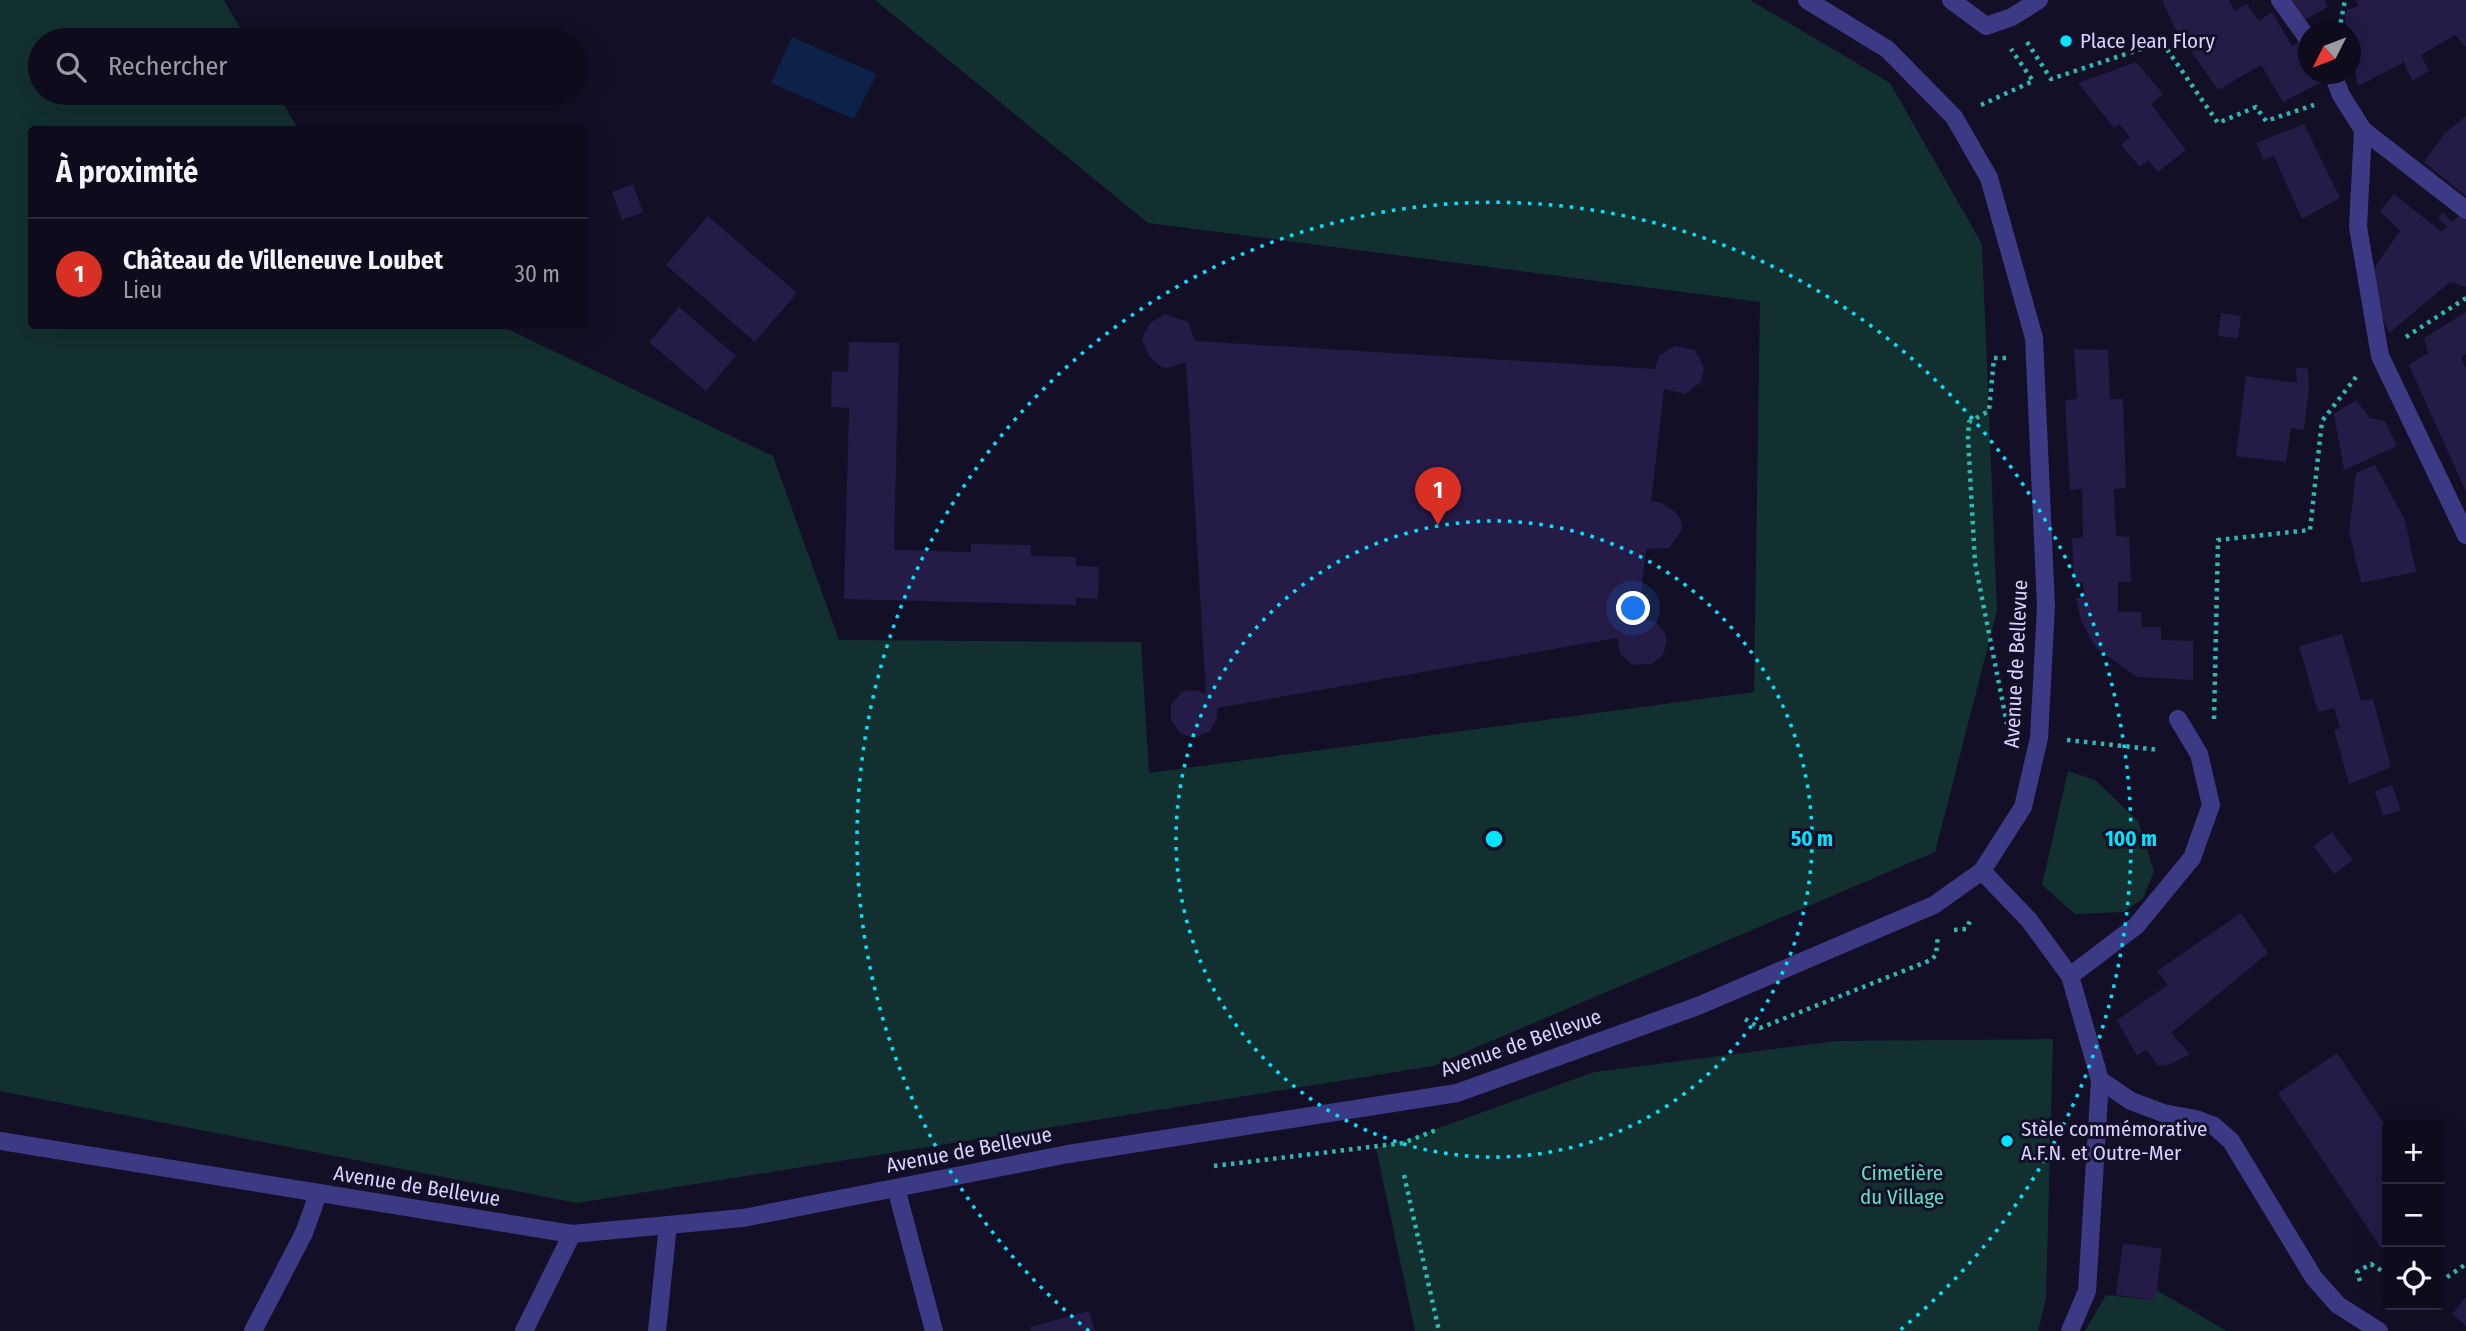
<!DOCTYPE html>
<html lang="fr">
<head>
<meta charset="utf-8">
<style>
	body { margin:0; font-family:"Fira Sans Condensed",sans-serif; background:#1c1929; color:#f1f3f6 }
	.controls { position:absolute; right:21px; bottom:21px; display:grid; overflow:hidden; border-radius:7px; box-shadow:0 7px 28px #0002 }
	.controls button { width:63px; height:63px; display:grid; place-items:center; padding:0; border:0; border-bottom:2px solid #2e2b3b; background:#0e0b1c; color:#f1f3f6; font:35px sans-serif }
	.compass { position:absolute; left:2298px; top:21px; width:63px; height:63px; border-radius:50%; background:#0e0b1c; box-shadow:0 7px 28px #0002; rotate:228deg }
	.you { position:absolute; left:1634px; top:609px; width:24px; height:24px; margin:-18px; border:5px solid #fff; border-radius:50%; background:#1a73e8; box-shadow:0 0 0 10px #1a73e833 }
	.badge { display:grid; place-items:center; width:46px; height:46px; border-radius:50%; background:#d93025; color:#fff; font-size:23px; font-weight:700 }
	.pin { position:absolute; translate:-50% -58px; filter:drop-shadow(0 2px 4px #0008) }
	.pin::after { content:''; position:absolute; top:37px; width:24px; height:21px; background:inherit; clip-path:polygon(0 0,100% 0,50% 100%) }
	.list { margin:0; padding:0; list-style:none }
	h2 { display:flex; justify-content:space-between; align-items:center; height:91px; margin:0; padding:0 28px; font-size:30px }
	h2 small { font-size:23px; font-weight:400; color:#9b9ba3 }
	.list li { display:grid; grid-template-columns:46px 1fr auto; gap:21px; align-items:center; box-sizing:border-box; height:112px; padding:0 28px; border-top:2px solid #2e2b3b }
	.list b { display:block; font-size:26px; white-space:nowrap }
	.list p { margin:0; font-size:23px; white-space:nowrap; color:#9b9ba3 }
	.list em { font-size:23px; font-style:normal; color:#9b9ba3 }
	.icon { flex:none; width:38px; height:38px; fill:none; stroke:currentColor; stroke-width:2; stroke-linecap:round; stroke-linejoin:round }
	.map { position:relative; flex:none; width:2466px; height:1331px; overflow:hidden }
	.search { position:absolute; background:#0e0b1c; box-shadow:0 7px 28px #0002; left:28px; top:28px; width:560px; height:77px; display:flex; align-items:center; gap:18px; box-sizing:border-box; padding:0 24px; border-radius:38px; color:#9b9ba3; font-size:26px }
	.panel { position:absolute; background:#0e0b1c; box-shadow:0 7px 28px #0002; left:28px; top:126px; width:560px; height:203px; border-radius:7px }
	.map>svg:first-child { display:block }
	.green { fill:#12302f }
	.water { fill:#0c2248 }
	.building { fill:#241b47 }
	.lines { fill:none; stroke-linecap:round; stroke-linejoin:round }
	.path { stroke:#2fb8b0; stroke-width:4.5; stroke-dasharray:3.5 5; stroke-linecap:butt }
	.service { stroke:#3d3a85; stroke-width:18 }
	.minor { stroke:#3d3a85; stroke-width:18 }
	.ring { fill:none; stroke:#00e5ff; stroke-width:3.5; stroke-dasharray:3.5 7 }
	.poi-dot { fill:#00e5ff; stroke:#130f26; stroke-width:2.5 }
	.labels { text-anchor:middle; stroke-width:6; stroke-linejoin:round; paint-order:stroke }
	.poi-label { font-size:21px; fill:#d9d4ff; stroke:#130f26; text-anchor:start }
	.street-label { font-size:21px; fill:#d9d4ff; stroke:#130f26 }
	.park-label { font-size:21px; fill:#5fe0c0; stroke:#130f26 }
	.centre { fill:#00e5ff; stroke:#130f26; stroke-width:3.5 }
	.ring-label { font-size:21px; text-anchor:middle; font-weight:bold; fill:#00e5ff; stroke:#130f26; stroke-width:6; stroke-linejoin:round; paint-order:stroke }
</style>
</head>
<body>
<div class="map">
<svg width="2466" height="1331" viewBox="0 0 2466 1331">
	<rect width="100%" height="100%" fill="#130f26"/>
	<path class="green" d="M0 0H224L247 40H40V93H277L298 129 32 130V326H501L773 456 839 640 1141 642 1149 773 1754 692 1760 302 1148 223 875 0H1750L1890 83 1982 244 1997 611 1935 852 1433 1066 577 1203 0 1091Z
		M2068 771 2095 780 2138 821 2154 872 2143 898 2124 912 2075 914 2042 885Z
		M2053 1039 2046 1298 2038 1331H1415L1376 1148 1411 1138 1594 1072 1837 1041Z
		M2156 1290 2227 1331H2085L2106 1295 2154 1300Z"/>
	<path class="water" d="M792 37 877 74 854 119 771 83Z"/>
	<path class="building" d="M2162 0H2229L2234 11 2247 4 2259 21 2272 12 2292 46 2300 41 2308 55V74H2320L2324 81 2283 102 2261 65 2218 90 2175 28Z
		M2290 0H2324L2328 7 2303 21Z
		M2355 0H2466V47L2455 35 2421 55 2429 71 2412 81 2404 62 2358 86 2345 17 2346 10 2359 6Z
		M2136 62 2163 94 2151 104 2186 150 2158 172 2148 160 2140 167 2121 145 2130 137 2119 124 2114 128 2078 83Z
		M2466 116V196L2424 162 2445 133Z
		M2304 124 2340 198 2302 219 2274 156 2264 160 2256 143Z
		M633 184 643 212 622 220 612 192Z
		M2394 194 2442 232 2447 226 2438 218 2443 213 2452 222 2461 214 2466 219V287L2450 282 2389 333 2373 293V270L2400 231 2380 211Z
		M708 216 797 293 755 342 666 265Z
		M679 307 736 356 706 391 649 342Z
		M2466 312V354L2461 357 2466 369V492L2409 365 2428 353 2424 338Z
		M2221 313 2241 316 2238 338 2218 336Z
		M1165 314 1188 322 1195 341 1655 369 1659 356 1667 350 1676 346 1695 350 1704 368 1701 382 1685 394 1664 389 1651 502H1660L1674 511 1681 519 1682 530 1669 548 1646 549 1638 617 1656 622 1665 633 1667 640 1663 655 1652 664 1632 665 1620 653 1617 638 1217 708V718L1210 731 1194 738 1181 734 1171 720V705L1182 692 1195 690 1206 694 1186 362 1168 368 1161 367 1149 356 1142 339 1150 323Z
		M849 342 899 343 894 550 971 552V544L1031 545V556L1076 557V566L1099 567 1098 599 1076 598V605L844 599 849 408 831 407 832 371 848 372Z
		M2074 349 2108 350 2110 399H2123L2126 488 2114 489 2116 536 2129 537 2131 582H2118V612H2141L2142 627H2161V640L2193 641V680L2137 677 2096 648 2081 621 2076 598H2084L2083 582 2074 583 2072 538 2083 537 2082 489 2070 490 2065 400 2077 399Z
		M2296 367 2308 369 2309 389 2304 430 2291 428 2286 462 2236 456 2246 376 2297 383Z
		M2356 400 2370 418 2385 421 2397 446 2344 470 2334 414Z
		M2375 465 2405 520 2416 572 2361 583 2349 531 2356 473Z
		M2342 634 2361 701 2373 699 2391 767 2349 784 2334 730 2340 728 2334 708 2318 712 2299 646Z
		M2392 785 2401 810 2383 816 2375 791Z
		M2332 832 2353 860 2334 874 2313 846Z
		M2241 913 2268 953 2171 1033 2190 1054 2171 1064 2158 1066 2146 1049 2137 1056 2117 1020 2168 985 2157 971Z
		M2337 1053 2387 1128V1257L2278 1093Z
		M2123 1243 2162 1249 2155 1300 2116 1295Z
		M2466 1297V1326L2452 1314Z
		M1089 1311 1095 1331H1031L1030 1327Z"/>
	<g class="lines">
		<path class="path" d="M2339 31 2345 0
			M2027 42 2051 79 2162 42 2218 123 2256 107 2266 121 2314 105
			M1981 105 2033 81 2011 49
			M2406 337 2466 298
			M2006 358H1994L1989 411 1969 422 1968 438 1975 563 2007 724
			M2214 719 2218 540 2310 530 2322 421 2356 377
			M2067 740 2160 750
			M1954 930 1966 929 1972 917
			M1745 1019 1760 1028 1931 960 1936 955 1938 935
			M1214 1166 1403 1143 1436 1130
			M1404 1175 1439 1331
			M2360 1281 2357 1272 2371 1264 2387 1274
			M2440 1282 2466 1264"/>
		<path class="service" d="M253 1331 304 1233 318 1194
			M657 1331 668 1225"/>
		<path class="minor" d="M1951 0 1986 26 2012 17 2039 0
			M2280 0 2308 39
			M2333 74 2341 95 2363 130 2466 210
			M2363 130 2358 227 2380 356 2466 535
			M1982 871 2029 920 2070 976 2100 1080 2131 1101 2163 1113 2196 1119 2214 1126 2231 1141 2314 1278 2338 1305 2379 1331
			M2070 976 2136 926 2192 858 2211 805 2199 754 2178 719
			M0 1141 572 1234 743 1218 1068 1154 1457 1093 1698 1006 1934 905 1982 871 2023 807 2039 738 2046 606 2034 338 1989 178 1954 117 1887 49 1807 0
			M896 1188 934 1331
			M524 1331 572 1234
			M2070 1331 2087 1291 2100 1080"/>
	</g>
	<g class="ring">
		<circle cx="1494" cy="839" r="318"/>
		<path d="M1089 1331A637 637 0 1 1 1899 1331"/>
	</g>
	<g class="poi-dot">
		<circle cx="2066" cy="41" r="7"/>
		<circle cx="2007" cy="1141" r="7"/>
	</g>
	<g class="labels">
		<g class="poi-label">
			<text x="2080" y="48">Place Jean Flory</text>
			<text x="2021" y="1136">Stèle commémorative<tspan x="2021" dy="24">A.F.N. et Outre-Mer</tspan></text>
		</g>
		<g class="street-label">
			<text transform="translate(2016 664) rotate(-87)" y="7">Avenue de Bellevue</text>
			<text transform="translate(1521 1043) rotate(-19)" y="7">Avenue de Bellevue</text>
			<text transform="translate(969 1150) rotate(-11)" y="7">Avenue de Bellevue</text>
			<text transform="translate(417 1186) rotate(9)" y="7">Avenue de Bellevue</text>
		</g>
		<g class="park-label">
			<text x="1902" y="1180">Cimetière<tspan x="1902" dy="24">du Village</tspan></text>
		</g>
	</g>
	<circle cx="1494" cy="839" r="10" class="centre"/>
	<g class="ring-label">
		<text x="1812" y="846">50 m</text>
		<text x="2131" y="846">100 m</text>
	</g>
</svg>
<div class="controls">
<button>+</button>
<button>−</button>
<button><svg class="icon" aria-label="locate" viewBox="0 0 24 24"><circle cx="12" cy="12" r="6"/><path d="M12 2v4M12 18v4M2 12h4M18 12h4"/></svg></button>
</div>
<svg class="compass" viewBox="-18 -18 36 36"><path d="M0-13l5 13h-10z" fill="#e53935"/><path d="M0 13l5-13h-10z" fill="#9b9ba3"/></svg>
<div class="you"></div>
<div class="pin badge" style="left:1438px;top:525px">1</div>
<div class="search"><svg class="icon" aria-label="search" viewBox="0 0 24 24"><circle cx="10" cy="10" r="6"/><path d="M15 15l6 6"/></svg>Rechercher</div>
<section class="panel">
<h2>À proximité<small></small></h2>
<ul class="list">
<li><span class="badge">1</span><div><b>Château de Villeneuve Loubet</b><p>Lieu</p></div><em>30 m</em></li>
</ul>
</section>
</div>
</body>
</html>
